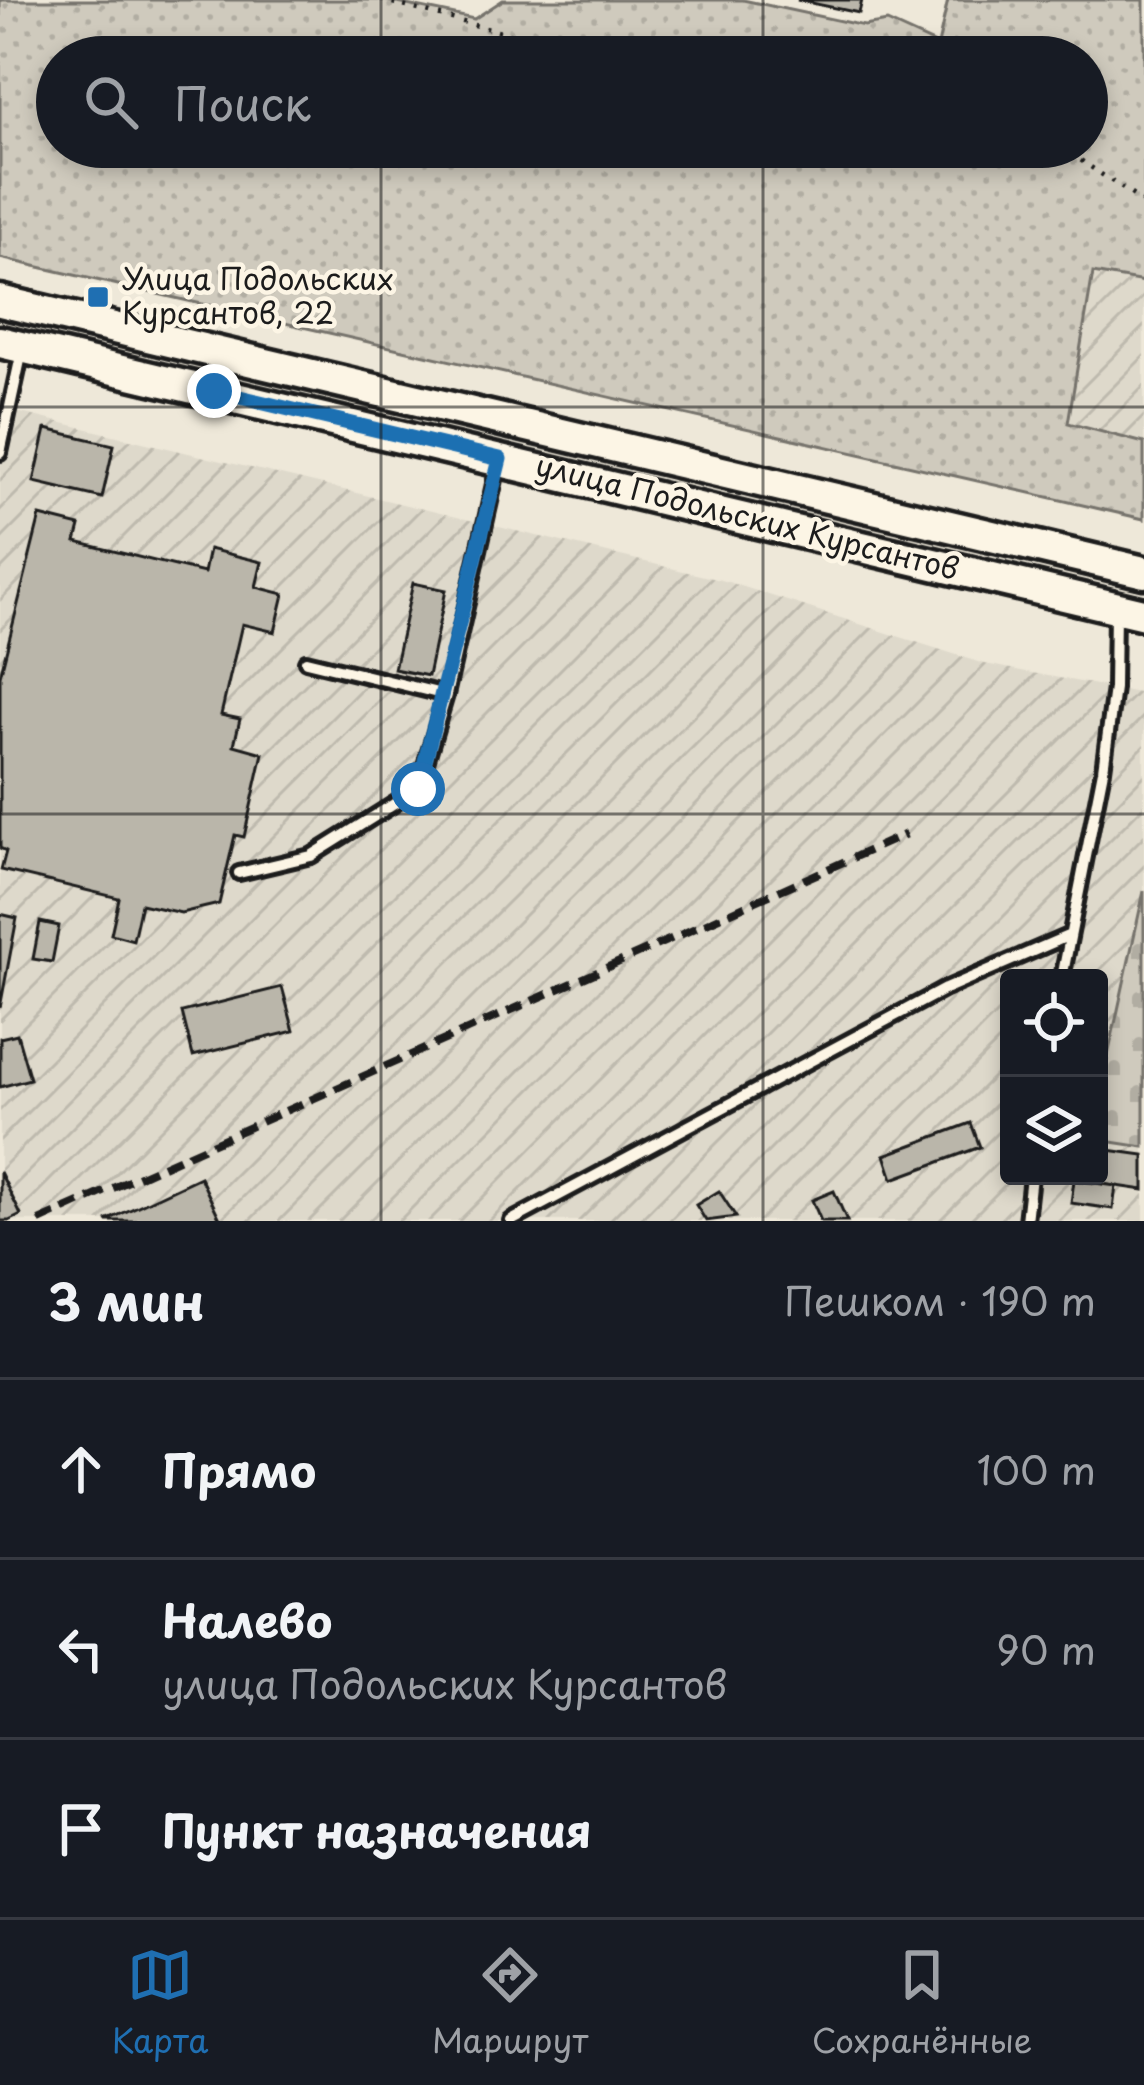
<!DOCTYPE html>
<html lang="ru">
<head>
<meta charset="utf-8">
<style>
	body { margin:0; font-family:"Playpen Sans",sans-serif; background:#20242c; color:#f1f3f6 }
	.controls { position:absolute; right:36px; bottom:36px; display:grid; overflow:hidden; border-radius:12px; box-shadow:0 6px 18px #0003 }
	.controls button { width:108px; height:108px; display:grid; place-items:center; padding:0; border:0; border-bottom:3px solid #363941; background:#171b24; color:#f1f3f6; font:60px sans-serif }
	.stop { position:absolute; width:36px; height:36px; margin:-27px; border:9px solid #1f6fb2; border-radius:50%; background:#fff }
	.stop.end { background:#1f6fb2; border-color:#fff; box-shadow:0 3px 12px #0008 }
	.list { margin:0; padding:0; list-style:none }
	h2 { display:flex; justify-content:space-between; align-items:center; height:156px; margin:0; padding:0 48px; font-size:51px }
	h2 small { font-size:39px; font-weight:400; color:#9ea1a6 }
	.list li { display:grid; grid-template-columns:78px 1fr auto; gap:36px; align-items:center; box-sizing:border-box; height:180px; padding:0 48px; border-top:3px solid #363941 }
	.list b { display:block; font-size:45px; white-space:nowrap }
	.list p { margin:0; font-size:39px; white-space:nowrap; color:#9ea1a6 }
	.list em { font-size:39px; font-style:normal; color:#9ea1a6 }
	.icon { flex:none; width:66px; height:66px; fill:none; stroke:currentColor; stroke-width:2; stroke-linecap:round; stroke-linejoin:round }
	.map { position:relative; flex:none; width:1144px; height:1221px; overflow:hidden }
	.search { position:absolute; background:#171b24; box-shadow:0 6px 18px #0003; left:36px; right:36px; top:36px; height:132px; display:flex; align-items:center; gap:30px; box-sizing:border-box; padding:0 42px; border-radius:66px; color:#9ea1a6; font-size:45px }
	.sheet { height:696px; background:#171b24 }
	nav { display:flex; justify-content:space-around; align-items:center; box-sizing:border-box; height:168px; border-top:3px solid #363941; background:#171b24; font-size:33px; color:#9ea1a6 }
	nav a { display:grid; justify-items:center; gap:6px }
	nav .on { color:#1f6fb2 }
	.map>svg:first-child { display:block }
	.industrial { fill:url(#industrial-furrows) }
	.green { fill:url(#green-dots); stroke:#76736c; stroke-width:3; fill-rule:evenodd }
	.cemetery { fill:url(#cemetery-stones); stroke:#76736c; stroke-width:3 }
	.building { fill:#bab6aa; stroke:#1c1c1c; stroke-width:3 }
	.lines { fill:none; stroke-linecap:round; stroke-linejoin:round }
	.lane-casing { stroke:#1c1c1c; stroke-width:20 }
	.secondary-casing { stroke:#1c1c1c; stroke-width:39 }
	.path { stroke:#1c1c1c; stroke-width:4.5; stroke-dasharray:3 9; stroke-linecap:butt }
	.lane { stroke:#fcf5e5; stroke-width:10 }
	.secondary { stroke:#fcf5e5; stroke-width:30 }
	.rail { stroke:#1c1c1c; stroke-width:8; stroke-dasharray:18 9; stroke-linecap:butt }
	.route { stroke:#1f6fb2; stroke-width:15 }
	.grid { fill:none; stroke:#1c1c1c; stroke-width:3; stroke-opacity:0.55 }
	.poi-dot { fill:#1f6fb2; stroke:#fcf5e5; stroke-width:4.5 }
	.labels { text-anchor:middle; stroke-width:9; stroke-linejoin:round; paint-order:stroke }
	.poi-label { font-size:30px; fill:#1c1c1c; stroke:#fcf5e5; text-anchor:start }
	.street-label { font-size:30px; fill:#1c1c1c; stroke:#fcf5e5 }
</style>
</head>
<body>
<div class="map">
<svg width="1144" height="1221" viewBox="0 0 1144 1221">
	<defs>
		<pattern id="industrial-furrows" width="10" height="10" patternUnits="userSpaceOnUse" patternTransform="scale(3)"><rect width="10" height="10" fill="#ded9cb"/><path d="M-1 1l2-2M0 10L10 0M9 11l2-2" fill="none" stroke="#bebaae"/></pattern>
		<pattern id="green-dots" width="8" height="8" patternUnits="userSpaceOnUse" patternTransform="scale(3)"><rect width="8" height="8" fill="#cfcabd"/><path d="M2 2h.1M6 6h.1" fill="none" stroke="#b1ada2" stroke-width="1.8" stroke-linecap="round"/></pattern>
		<pattern id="cemetery-stones" width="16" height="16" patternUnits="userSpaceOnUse" patternTransform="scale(3)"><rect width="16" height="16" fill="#cfcabd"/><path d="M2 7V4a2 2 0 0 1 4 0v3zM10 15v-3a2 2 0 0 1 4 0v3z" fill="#b1ada2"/></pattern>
	</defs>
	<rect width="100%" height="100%" fill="#eee8d9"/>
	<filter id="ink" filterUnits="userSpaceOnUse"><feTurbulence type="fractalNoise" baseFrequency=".00833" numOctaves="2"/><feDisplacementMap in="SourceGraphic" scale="24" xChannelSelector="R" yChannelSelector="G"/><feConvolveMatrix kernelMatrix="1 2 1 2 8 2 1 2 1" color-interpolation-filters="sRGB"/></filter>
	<g filter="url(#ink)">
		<path class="industrial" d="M1093 272 1144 282V443L1068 424Z
			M0 408 725 581 985 664 1144 694V891L1099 1097V978H1009V1176H1099V1140L1144 1147V1221H0Z"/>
		<path class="green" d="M0 0H383L474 19 503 0H743L864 26 887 22 938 45 948 0H1144V282L1093 273 1068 423 1144 443V519L0 258ZM57 57H1087V147H57Z"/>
		<path class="cemetery" d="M1144 891V1147L1099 1140V1097Z"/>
		<path class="building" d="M797 0H862L859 13Z
			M46 429 114 445 102 498 34 482Z
			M40 516 80 526 76 542 204 573 209 549 262 562 256 587 284 594 275 632 242 624 221 715 240 719 234 745 263 753 244 837 235 835 219 904 181 913 141 904 133 940 111 934 119 898 1 870 6 851 0 848V676Z
			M413 583 446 590 428 676 394 669Z
			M0 914 17 918 0 1008Z
			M40 922 59 926 52 962 33 959Z
			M282 987 294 1031 193 1056 182 1012Z
			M17 1034 30 1079 0 1087V1038Z
			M971 1123 980 1147 893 1179 885 1155Z
			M1101 1149 1144 1155V1190L1096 1183Z
			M0 1172 21 1215 9 1221H0Z
			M200 1177 221 1221H106Z
			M1074 1180 1116 1186 1113 1209 1071 1203Z
			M719 1191 736 1217 706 1221 696 1205Z
			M834 1191 847 1221H821L812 1200Z"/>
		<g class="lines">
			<defs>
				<path id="lane" d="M0 453 22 351
					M306 661 446 695
					M239 873 311 856 418 789 446 695 499 462
					M1062 978 1103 770 1114 688 1115 610
					M511 1221 945 989 1070 935
					M1026 1221 1031 1176"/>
				<path id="secondary" d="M0 301 1144 572
					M0 342 1144 614"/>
			</defs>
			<use href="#lane" class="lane-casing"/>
			<use href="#secondary" class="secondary-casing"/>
			<path class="path" d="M381 0 538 42 633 45 718 57
				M1061 147 1144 203"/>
			<use href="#lane" class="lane"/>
			<use href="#secondary" class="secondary"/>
			<path class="rail" d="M39 1221 906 834"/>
		</g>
	</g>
	<g class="lines" filter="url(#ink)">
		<path class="route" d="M214 391 500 459 418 789"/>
	</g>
	<path class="grid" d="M381 0V57M763 0V57M381 147V1221M763 147V1221M0 407H1144M0 814H1144"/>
	<rect class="poi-dot" x="86" y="285" width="24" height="24" rx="6"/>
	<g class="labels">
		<g class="poi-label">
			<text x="122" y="290">Улица Подольских<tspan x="122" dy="34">Курсантов, 22</tspan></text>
		</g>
		<g class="street-label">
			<text transform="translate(747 518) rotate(14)" y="10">улица Подольских Курсантов</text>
		</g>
	</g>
</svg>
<div class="controls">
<button><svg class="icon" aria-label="locate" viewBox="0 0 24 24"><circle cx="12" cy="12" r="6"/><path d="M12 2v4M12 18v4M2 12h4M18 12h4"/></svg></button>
<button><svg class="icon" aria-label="layers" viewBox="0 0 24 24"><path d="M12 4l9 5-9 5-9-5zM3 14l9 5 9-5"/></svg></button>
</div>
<div class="stop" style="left:418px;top:789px"></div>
<div class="stop end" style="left:214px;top:391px"></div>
<div class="search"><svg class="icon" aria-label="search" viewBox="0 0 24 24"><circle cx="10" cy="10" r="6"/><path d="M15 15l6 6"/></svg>Поиск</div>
</div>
<section class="sheet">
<h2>3 мин<small>Пешком · 190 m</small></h2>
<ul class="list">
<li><svg class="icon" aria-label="ahead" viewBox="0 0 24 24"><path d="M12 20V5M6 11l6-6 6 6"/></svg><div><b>Прямо</b></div><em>100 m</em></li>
<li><svg class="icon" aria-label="left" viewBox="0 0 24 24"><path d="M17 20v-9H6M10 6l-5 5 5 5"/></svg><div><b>Налево</b><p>улица Подольских Курсантов</p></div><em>90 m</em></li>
<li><svg class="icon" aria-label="arrive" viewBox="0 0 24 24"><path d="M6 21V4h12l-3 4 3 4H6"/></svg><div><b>Пункт назначения</b></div></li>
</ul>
</section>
<nav>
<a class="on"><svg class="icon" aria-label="map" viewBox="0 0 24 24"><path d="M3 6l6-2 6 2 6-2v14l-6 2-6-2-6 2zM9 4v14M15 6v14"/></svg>Карта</a>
<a><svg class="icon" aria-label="directions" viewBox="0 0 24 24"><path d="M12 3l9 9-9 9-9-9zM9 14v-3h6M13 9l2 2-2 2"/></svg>Маршрут</a>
<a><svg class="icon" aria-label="saved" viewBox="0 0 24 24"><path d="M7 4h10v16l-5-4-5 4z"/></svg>Сохранённые</a>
</nav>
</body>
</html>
